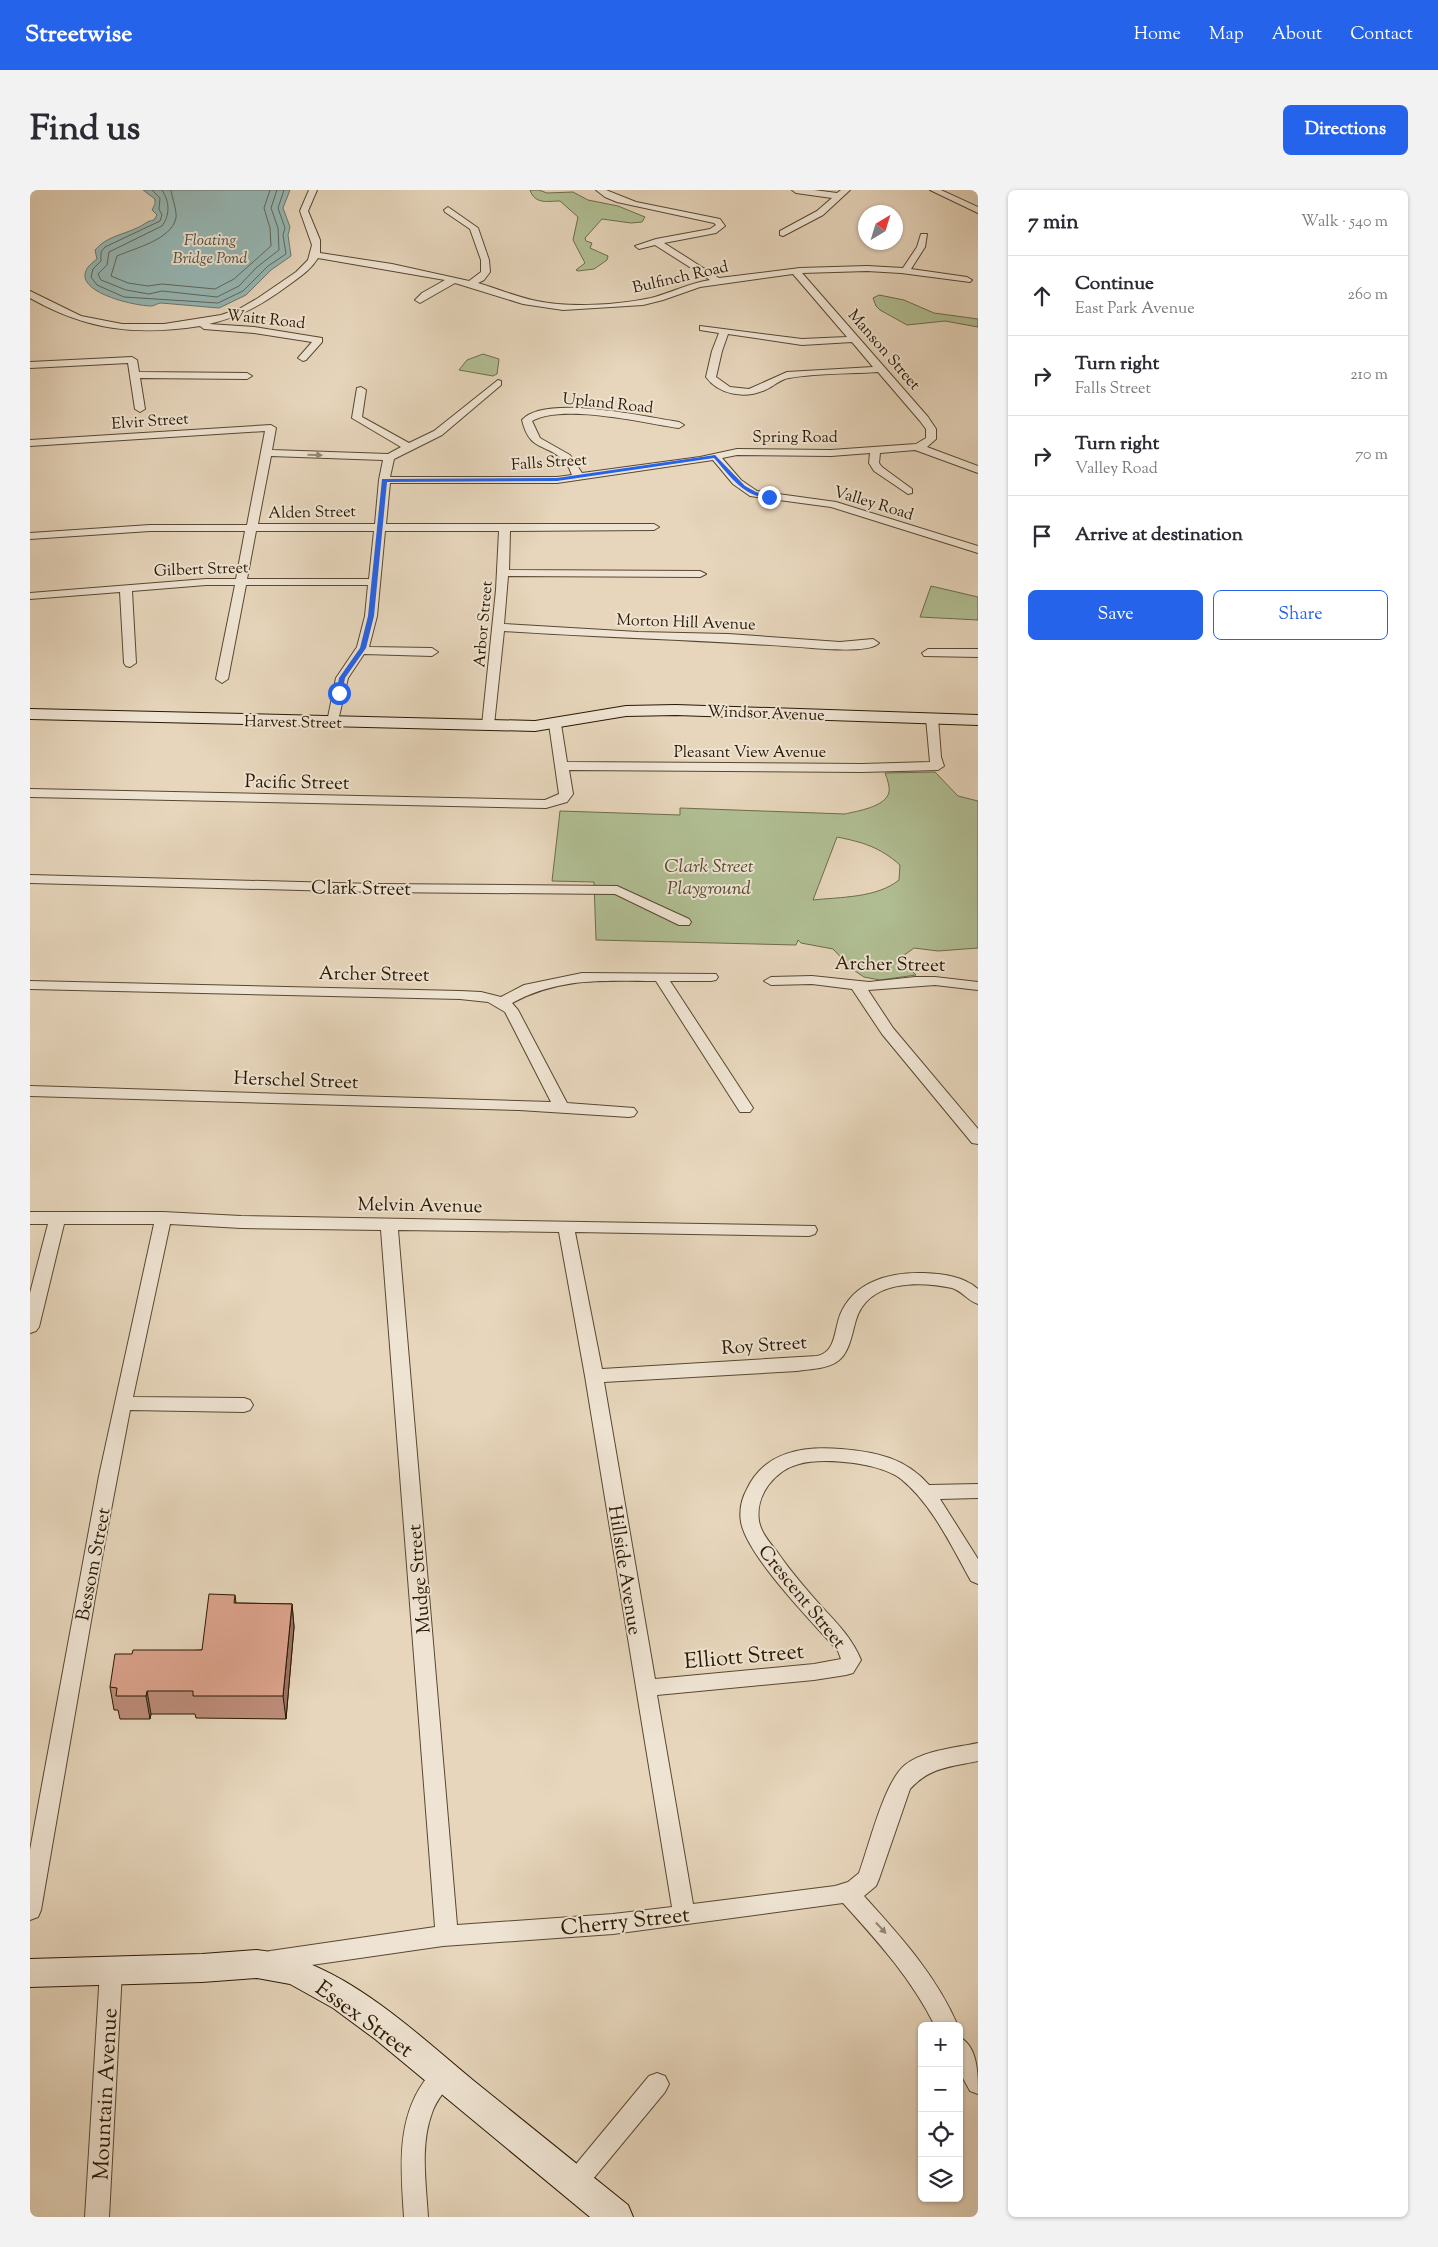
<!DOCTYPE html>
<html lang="en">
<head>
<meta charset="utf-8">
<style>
	body { margin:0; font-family:"Sorts Mill Goudy",serif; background:#f2f2f3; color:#2b2b33 }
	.controls { position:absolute; right:15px; bottom:15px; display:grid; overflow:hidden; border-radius:8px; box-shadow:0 1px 4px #0004 }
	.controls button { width:45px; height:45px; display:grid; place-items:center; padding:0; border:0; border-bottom:1px solid #e1e1e2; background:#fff; color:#2b2b33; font:25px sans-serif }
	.compass { position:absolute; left:828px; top:15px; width:45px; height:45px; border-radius:50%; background:#fff; box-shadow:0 1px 4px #0004; rotate:38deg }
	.stop { position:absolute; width:15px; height:15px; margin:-11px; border:4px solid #2563eb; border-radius:50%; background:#fff }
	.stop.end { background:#2563eb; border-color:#fff; box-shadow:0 1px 5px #0008 }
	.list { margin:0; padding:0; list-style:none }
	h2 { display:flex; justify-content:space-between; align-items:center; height:65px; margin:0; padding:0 20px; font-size:21px }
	h2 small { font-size:16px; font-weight:400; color:#7c7c81 }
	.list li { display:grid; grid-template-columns:32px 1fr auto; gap:15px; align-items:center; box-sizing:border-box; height:80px; padding:0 20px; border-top:1px solid #e1e1e2 }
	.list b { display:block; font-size:19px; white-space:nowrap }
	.list p { margin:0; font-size:16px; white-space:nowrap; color:#7c7c81 }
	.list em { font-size:16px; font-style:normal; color:#7c7c81 }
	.actions { display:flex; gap:10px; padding:15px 20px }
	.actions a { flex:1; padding:11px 0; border:1px solid #2563eb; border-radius:8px; text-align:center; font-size:18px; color:#2563eb }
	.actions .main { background:#2563eb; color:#fff }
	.icon { flex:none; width:28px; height:28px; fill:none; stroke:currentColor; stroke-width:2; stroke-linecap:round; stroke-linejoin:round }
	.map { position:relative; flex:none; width:948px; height:2027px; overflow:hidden; border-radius:8px }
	header { display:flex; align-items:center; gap:30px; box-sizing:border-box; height:70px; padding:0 25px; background:#2563eb; color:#fff }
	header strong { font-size:24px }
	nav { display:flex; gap:28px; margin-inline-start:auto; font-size:18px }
	.intro { display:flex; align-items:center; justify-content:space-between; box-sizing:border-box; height:120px; padding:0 30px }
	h1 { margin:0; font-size:35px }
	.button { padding:12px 22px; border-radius:8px; background:#2563eb; color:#fff; font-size:18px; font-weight:700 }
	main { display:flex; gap:30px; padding:0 30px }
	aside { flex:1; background:#fff; border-radius:8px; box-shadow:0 1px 4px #0004 }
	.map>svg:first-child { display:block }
	.green { fill:#b1bf94; stroke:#6d6c4b; fill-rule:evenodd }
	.water { fill:#97b8b6; stroke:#6b786e }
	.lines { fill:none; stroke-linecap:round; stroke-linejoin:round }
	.shore { stroke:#60685c; stroke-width:1 }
	.street-casing { stroke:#584830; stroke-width:2 }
	.secondary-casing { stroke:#291802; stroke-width:2 }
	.street { fill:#efe4d3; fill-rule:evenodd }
	.secondary { fill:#efe4d3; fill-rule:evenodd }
	.wall { fill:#bd8c79; stroke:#291802 }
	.shaded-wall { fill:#9a7263; stroke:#291802 }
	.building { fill:#dca38d; stroke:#291802 }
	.oneway { fill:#968875 }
	.route { fill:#2563eb }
	.labels { text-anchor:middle; stroke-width:4; stroke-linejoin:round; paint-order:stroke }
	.far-water-label { font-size:16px; font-style:italic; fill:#505041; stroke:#efe4d3 }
	.far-street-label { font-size:16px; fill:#291802; stroke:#efe4d3 }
	.street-label { font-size:19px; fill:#291802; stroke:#efe4d3 }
	.park-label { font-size:19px; font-style:italic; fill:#524a2e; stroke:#efe4d3 }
	.near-street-label { font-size:22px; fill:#291802; stroke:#efe4d3 }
</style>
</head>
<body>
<header>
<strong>Streetwise</strong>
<nav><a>Home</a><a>Map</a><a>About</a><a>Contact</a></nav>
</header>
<div class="intro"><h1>Find us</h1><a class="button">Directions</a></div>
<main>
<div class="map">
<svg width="948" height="2027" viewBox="0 0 948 2027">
	<rect width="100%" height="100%" fill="#e7d6bc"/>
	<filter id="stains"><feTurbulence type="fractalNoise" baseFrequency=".004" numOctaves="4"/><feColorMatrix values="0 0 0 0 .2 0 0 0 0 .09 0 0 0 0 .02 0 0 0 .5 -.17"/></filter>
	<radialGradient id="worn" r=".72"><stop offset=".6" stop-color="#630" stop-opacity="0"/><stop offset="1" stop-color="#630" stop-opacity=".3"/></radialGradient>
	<path class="green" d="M500 0H509L517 3 543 2 558 10 588 16 615 27 612 32 601 33 572 29 555 48 556 51 562 53 560 58 578 66 577 70 564 79 548 81 546 80 555 73 543 50 548 27 530 11C518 11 505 15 500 0Z
		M849 105 874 110 904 123 948 129V137L915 131 877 135 850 120 846 116 843 108Z
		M453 164 469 169 467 184 463 186 429 180 437 170Z
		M901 396 948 407V430L890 427Z
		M905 582 928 606 948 611V758L908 761 884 758 873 766 876 775 886 785 850 790 834 787 822 779 803 759 771 753 768 750 766 755 566 750 564 692 522 691 530 621 650 625V618L815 624C827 621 856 617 859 602 860 597 857 588 855 583ZM807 647C832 652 850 657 870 675L869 690C847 708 810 707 783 710Z"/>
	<path class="water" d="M113 0H260L253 18 260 37 258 45 261 66 241 80 216 105 189 118 131 113C127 113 125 116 121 116 106 116 52 104 55 84 56 77 62 73 67 69L65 60C77 46 93 45 109 37 115 34 117 31 124 30L127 25 122 20 125 14V9Z"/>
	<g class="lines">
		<path class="shore" d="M122 0 130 8 129 19 132 25 130 31 75 57 71 62V71L63 79 61 87 67 95 94 107 188 113 213 101 238 76 256 64 253 45 255 38 248 18 254 0
			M132 0C140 12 140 25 132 36L79 62 77 75 68 84 71 90 96 100 119 104 132 101 187 107 209 96 227 77 249 60 248 38 241 18 247 0
			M141 0C142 8 147 20 146 28 141 50 105 58 87 66L81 86 98 93 118 96 132 94 185 99 204 89 241 56 240 38 234 18 240 0"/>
		<defs>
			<path id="street" d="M279 0H287L278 21 290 50V63L362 74 439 91 451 82V70L440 39 415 22 414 20 418 17 448 38 459 70 460 82 454 90 448 93C468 99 487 107 507 111 540 118 588 115 621 108 641 103 659 93 680 90L625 55 609 59 605 56 626 49 680 39 686 35 684 33 587 12 575 7 566 0H576L606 12 690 29 695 36 686 43 634 53 689 88 770 78 837 76 873 78 887 57 891 44H897L895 57 881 79 937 87 942 90 940 92 871 83 837 81 772 83 898 227 906 239V249L897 257 948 276V283L885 260 850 263 849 273 852 277 882 299V303L878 304 844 281 839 273 840 263 801 266 707 265 692 268 711 290 727 301 806 312 948 356V363L801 317 720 306 703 294 683 270 527 293H360L356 334H624L629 337 624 340 480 341 479 380 670 381 676 384 670 387 478 386 474 434 608 442 698 444 810 452 843 449 849 453C840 463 796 459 782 458 679 450 576 448 474 441L464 535 458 539 452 535 466 400 469 341H355L347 426 339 457 402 458 408 462 402 466 334 464 318 488 307 535H299L297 532 306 488 327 457 335 426 338 395H216L198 489 192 493 186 489 205 395H176L102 401 106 473 100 477 96 476 94 473 90 402 0 409V403L176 389H206L215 341H120L0 349V343L120 335H217L235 241 0 256V250L241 235 246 238 242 260 358 264 371 257 322 228 327 198 331 197 336 200 332 227 379 253 404 241 468 190 471 191V195L412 245 364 269 360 287H527L542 285C540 280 538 274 534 271 516 252 500 263 492 230 515 204 615 227 649 232L654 235 649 238C614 233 532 213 502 231L510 248 540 265 552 283 670 267 707 259 801 260 886 254 896 248V239L890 231 848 182C819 184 788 183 759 188 750 189 743 197 735 200 715 209 689 205 676 187L682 161 689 143 670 140V136L772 149 817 147 763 84 670 97 633 110 613 115 533 120 493 114 425 93 390 113 385 110 392 103 415 90 288 68C280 81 268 88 256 97 230 116 211 126 179 134L224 137 292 148V152L276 170 273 171 268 168 282 152 224 143 174 139 170 136C105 146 57 140 0 108V101L51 126 92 134H134L191 125 209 119 228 108 266 82 278 70 282 55 270 21ZM698 144 772 155 822 152 843 177 757 182 719 199 700 197 686 187 692 161ZM241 266 353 270 349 290 345 334H228ZM226 341H344L339 389H217Z
				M762 0H784L807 3 811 0H820L793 25 753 46 750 45V41L787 21 802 8 766 3Z
				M900 0H911L948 17V23Z
				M102 167 107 170 109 182 217 183 222 186 217 189 110 188 115 219 110 222 105 219 98 173 0 178V172Z
				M898 459H948V467L894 466 892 463Z
				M902 524 908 528 911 567 914 576 908 580 832 582 539 580 543 604 537 612 516 618 0 607V599L515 610 529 604 519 534 525 530 531 534 537 572 832 574 900 572 896 528Z
				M0 685 344 694 587 696 659 729 661 732 659 735H649L585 704 344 702 0 693Z
				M552 783 686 784 688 787 686 790 681 791H640L723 918 720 922H710L626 791C573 791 530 787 482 813L488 820 537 913 604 918 607 922 604 926 599 927 489 920 0 906V896L521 912 475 822 458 812 430 809 0 799V791L430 801 451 802 471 807 494 795Z
				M782 786 839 792 885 787H905L948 792V800L905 795 838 800 863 838 948 939V954L942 953 852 844 822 799 782 794 741 795 734 791 741 787Z
				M0 1022H133L211 1026 785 1036 787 1040 785 1044 779 1046 545 1042 572 1179 787 1166C806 1162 804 1141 810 1125 824 1091 860 1082 894 1083 913 1084 933 1086 948 1099V1114C938 1111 932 1101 922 1098 889 1091 838 1090 826 1130 822 1143 820 1162 808 1171 797 1179 780 1179 767 1181L574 1192 625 1489 784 1474 811 1469 808 1461C783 1433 717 1366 711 1332 709 1320 712 1308 717 1299 735 1261 774 1256 811 1259 846 1262 876 1268 899 1295L948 1294V1308L910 1309 948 1369V1394L941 1391C922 1357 902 1314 871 1289 850 1273 794 1267 769 1274 745 1280 725 1305 729 1331 731 1343 741 1354 748 1363 761 1382 776 1399 791 1416 807 1433 822 1448 831 1470L823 1483 816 1485 784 1490 627 1505 663 1714 805 1696 818 1692 829 1683C839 1656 854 1592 875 1575 894 1560 925 1558 948 1553V1571C920 1577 900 1577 880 1599L849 1689 846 1696 834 1706C871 1747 906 1785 928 1836H905C881 1788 849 1753 813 1713L583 1744 413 1756 240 1781 232 1778 229 1771 232 1764 240 1761 405 1737 351 1040 211 1038 140 1034 103 1207 214 1208 220 1210 223 1215 220 1220 214 1222 100 1220 71 1373 11 1720 8 1727 0 1730V1660L69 1286 124 1034H34L9 1137 6 1141 0 1143V1103L18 1034H0ZM368 1040 529 1042 555 1186 642 1717 583 1724 427 1735Z
				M81 1771 89 1774 92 1781 79 2027H55L70 1781 73 1774Z
				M929 1847C948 1856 948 1884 948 1904L940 1901 929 1881Z
				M412 1875 420 1878 424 1886C418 1899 406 1909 402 1923 390 1955 396 1993 398 2027H374C371 1982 366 1932 393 1893 399 1885 403 1879 412 1875Z
				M627 1883 635 1886 639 1894 635 1902 553 2001 545 2005 537 2001 533 1993 537 1985 619 1886Z"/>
			<path id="secondary" d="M646 515 948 525V535L646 525 596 526 505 541 0 529V519L505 531 596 516Z
				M227 1760C310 1769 382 1840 444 1891 496 1933 547 1974 598 2015L603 2027H560L345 1849 303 1818 260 1794 227 1788 172 1792 0 1797V1769L172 1764Z"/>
		</defs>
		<use href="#street" class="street-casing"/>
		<use href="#secondary" class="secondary-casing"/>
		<use href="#street" class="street"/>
		<use href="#secondary" class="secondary"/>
	</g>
	<path class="wall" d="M205 1405 206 1413 262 1414 264 1437 256 1529 166 1528 165 1524H121L120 1529H90L88 1520H84L80 1497 102 1464 172 1460Z"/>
	<path class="shaded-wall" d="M262 1414 264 1437 256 1529 253 1506Z
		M117 1501 121 1524 120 1529 116 1506Z"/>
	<path class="building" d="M179 1404 205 1405 204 1413 262 1414 253 1506H163V1501H117L116 1506H86L87 1498 80 1497 85 1464H102L103 1460H172Z"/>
	<defs><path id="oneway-solid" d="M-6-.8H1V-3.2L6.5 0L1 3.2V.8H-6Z" transform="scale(1.25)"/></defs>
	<g class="oneway">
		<use href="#oneway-solid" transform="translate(285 265) rotate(2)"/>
		<use href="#oneway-solid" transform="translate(851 1738) rotate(47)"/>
	</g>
	<path class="route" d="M685 265 715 296 726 302 741 306V308C714 308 700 286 684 268L527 291 357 292 344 426 336 458 315 488 312 503 309 505 306 503 309 488 330 458 338 426 352 289 527 288Z"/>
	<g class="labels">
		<g class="far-water-label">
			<text x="180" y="55">Floating<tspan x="180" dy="18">Bridge Pond</tspan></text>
		</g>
		<g class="far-street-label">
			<text transform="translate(650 86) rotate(-13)" y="6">Bulfinch Road</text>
			<text transform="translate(236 128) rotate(6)" y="6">Waitt Road</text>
			<text transform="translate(855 159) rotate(49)" y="6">Manson Street</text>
			<text transform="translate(578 212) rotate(6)" y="6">Upland Road</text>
			<text transform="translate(120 230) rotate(-4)" y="6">Elvir Street</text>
			<text x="765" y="252">Spring Road</text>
			<text transform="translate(519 271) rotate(-4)" y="6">Falls Street</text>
			<text transform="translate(844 312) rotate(17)" y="6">Valley Road</text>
			<text transform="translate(282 321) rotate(-1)" y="6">Alden Street</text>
			<text transform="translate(171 378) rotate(-2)" y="6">Gilbert Street</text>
			<text transform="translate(656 431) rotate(2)" y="6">Morton Hill Avenue</text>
			<text transform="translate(452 434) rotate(-85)" y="6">Arbor Street</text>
			<text transform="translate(736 522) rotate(2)" y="6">Windsor Avenue</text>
			<text transform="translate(263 531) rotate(1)" y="6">Harvest Street</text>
			<text x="720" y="567">Pleasant View Avenue</text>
		</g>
		<g class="street-label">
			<text transform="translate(267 591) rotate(1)" y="7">Pacific Street</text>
			<text transform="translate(331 697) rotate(1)" y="7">Clark Street</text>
			<text transform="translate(860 773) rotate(1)" y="7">Archer Street</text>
			<text transform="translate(344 783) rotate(1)" y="7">Archer Street</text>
			<text transform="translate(266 889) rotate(2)" y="7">Herschel Street</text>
			<text transform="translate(390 1014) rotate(1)" y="7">Melvin Avenue</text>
			<text transform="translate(734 1154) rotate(-4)" y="7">Roy Street</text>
			<text transform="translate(62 1374) rotate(-79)" y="7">Bessom Street</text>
			<text transform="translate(596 1380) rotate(81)" y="7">Hillside Avenue</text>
			<text transform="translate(388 1389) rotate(-95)" y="7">Mudge Street</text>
			<text transform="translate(773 1406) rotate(51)" y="7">Crescent Street</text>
		</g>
		<g class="park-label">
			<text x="679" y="682">Clark Street<tspan x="679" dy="22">Playground</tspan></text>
		</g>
		<g class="near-street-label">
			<text transform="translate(714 1465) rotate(-5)" y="8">Elliott Street</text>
			<text transform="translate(595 1730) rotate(-6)" y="8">Cherry Street</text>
			<text transform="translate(335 1828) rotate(36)" y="8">Essex Street</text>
			<text transform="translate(74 1904) rotate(-87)" y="8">Mountain Avenue</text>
		</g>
	</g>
	<rect width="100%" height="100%" filter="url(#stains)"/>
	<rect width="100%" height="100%" fill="url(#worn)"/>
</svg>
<div class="controls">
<button>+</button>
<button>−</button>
<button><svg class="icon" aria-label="locate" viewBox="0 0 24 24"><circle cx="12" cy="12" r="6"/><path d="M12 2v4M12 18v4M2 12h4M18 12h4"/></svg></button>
<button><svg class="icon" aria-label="layers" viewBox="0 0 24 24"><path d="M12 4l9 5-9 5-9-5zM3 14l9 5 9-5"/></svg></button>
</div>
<svg class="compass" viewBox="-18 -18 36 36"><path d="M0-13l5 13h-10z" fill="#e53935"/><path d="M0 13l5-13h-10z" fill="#7c7c81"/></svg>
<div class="stop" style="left:309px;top:503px"></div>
<div class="stop end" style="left:739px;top:307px"></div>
</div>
<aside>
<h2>7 min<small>Walk · 540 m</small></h2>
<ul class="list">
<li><svg class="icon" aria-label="ahead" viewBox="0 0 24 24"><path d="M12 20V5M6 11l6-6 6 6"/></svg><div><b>Continue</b><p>East Park Avenue</p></div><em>260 m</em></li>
<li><svg class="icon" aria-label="right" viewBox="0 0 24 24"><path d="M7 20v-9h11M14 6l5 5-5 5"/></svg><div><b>Turn right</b><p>Falls Street</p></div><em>210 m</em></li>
<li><svg class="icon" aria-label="right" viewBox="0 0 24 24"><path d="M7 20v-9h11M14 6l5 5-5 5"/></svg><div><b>Turn right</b><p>Valley Road</p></div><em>70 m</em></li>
<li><svg class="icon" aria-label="arrive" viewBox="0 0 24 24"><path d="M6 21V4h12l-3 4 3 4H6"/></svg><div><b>Arrive at destination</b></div></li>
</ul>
<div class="actions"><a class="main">Save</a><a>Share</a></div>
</aside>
</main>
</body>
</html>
